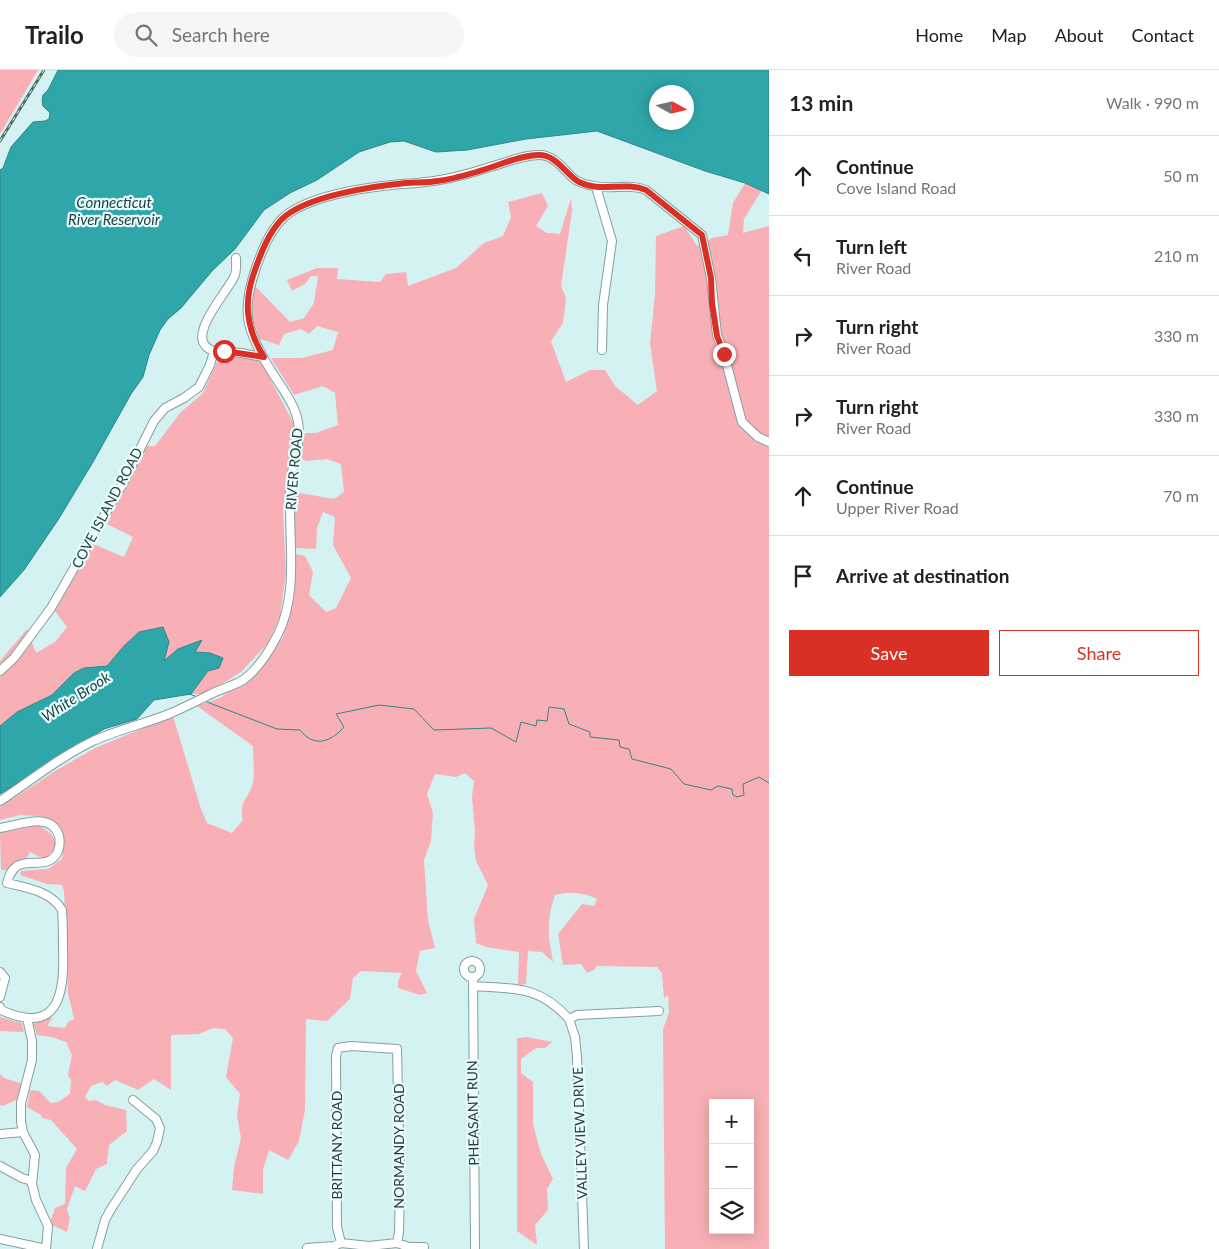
<!DOCTYPE html>
<html lang="en">
<head>
<meta charset="utf-8">
<style>
	body { margin:0; font-family:Lato,sans-serif; background:#f6f6f6; color:#202124 }
	.controls { position:absolute; right:15px; bottom:15px; display:grid; overflow:hidden; border-radius:0px; box-shadow:0 2px 12px #0003 }
	.controls button { width:45px; height:45px; display:grid; place-items:center; padding:0; border:0; border-bottom:1px solid #e0e0e0; background:#fff; color:#202124; font:25px sans-serif }
	.compass { position:absolute; left:649px; top:15px; width:45px; height:45px; border-radius:50%; background:#fff; box-shadow:0 2px 12px #0003; rotate:98deg }
	.stop { position:absolute; width:15px; height:15px; margin:-11px; border:4px solid #d93025; border-radius:50%; background:#fff }
	.stop.end { background:#d93025; border-color:#fff; box-shadow:0 1px 5px #0008 }
	.list { margin:0; padding:0; list-style:none }
	h2 { display:flex; justify-content:space-between; align-items:center; height:65px; margin:0; padding:0 20px; font-size:21px }
	h2 small { font-size:16px; font-weight:400; color:#757577 }
	.list li { display:grid; grid-template-columns:32px 1fr auto; gap:15px; align-items:center; box-sizing:border-box; height:80px; padding:0 20px; border-top:1px solid #e0e0e0 }
	.list b { display:block; font-size:19px; white-space:nowrap }
	.list p { margin:0; font-size:16px; white-space:nowrap; color:#757577 }
	.list em { font-size:16px; font-style:normal; color:#757577 }
	.actions { display:flex; gap:10px; padding:15px 20px }
	.actions a { flex:1; padding:11px 0; border:1px solid #d93025; border-radius:0px; text-align:center; font-size:18px; color:#d93025 }
	.actions .main { background:#d93025; color:#fff }
	.icon { flex:none; width:28px; height:28px; fill:none; stroke:currentColor; stroke-width:2; stroke-linecap:round; stroke-linejoin:round }
	.map { position:relative; flex:none; width:769px; height:1179px; overflow:hidden }
	header { display:flex; align-items:center; gap:30px; box-sizing:border-box; height:70px; padding:0 25px; background:#fff; border-bottom:1px solid #e0e0e0 }
	header strong { font-size:24px }
	nav { display:flex; gap:28px; margin-inline-start:auto; font-size:18px }
	.search { width:350px; height:45px; background:#f6f6f6; display:flex; align-items:center; gap:12px; box-sizing:border-box; padding:0 18px; border-radius:28px; color:#757577; font-size:19px }
	main { display:flex }
	aside { flex:1; background:#fff }
	.map>svg:first-child { display:block }
	.green { fill:#f8b0b6; fill-rule:evenodd }
	.water { fill:#2fa6aa; stroke:#2f8689; fill-rule:evenodd }
	.lines { fill:none; stroke-linecap:round; stroke-linejoin:round }
	.stream { stroke:#2f8689; stroke-width:1 }
	.minor-casing { stroke:#84a0a0; stroke-width:10 }
	.minor { stroke:#fff; stroke-width:8 }
	.rail-casing { stroke:#576767; stroke-width:3 }
	.rail { stroke:#e6fefe; stroke-width:1; stroke-dasharray:4; stroke-linecap:butt }
	.route { stroke:#d93025; stroke-width:6 }
	.labels { text-anchor:middle; stroke-width:4.5; stroke-linejoin:round; paint-order:stroke }
	.street-label { font-size:14px; fill:#2f3b3b; stroke:#e6fefe }
	.water-label { font-size:15px; font-style:italic; fill:#243d3e; stroke:#e6fefe }
</style>
</head>
<body>
<header>
<strong>Trailo</strong>
<div class="search"><svg class="icon" aria-label="search" viewBox="0 0 24 24"><circle cx="10" cy="10" r="6"/><path d="M15 15l6 6"/></svg>Search here</div>
<nav><a>Home</a><a>Map</a><a>About</a><a>Contact</a></nav>
</header>
<main>
<div class="map">
<svg width="769" height="1179" viewBox="0 0 769 1179">
	<rect width="100%" height="100%" fill="#d4f2f2"/>
	<path class="green" d="M0 0H38L0 64Z
		M745 113 762 120 744 149 743 163 769 156V1179H665L663 959 669 943 668 925 664 928 662 903 657 897 597 896 594 900 587 903 581 894 563 895 558 864 582 834 594 836 597 829C583 822 570 821 555 825 546 852 548 864 553 892L542 882 528 881 526 914 518 915 519 882 486 877 476 873 474 849 488 815 476 791 474 775 475 761 472 727 474 711 465 703 456 707 435 704 427 724 433 743 431 771 424 790 428 850 435 878 420 881 416 901 427 923 420 925 398 918V911L402 903 361 901 353 908 350 929 327 951 306 949 305 1040 299 1071 288 1090 269 1080 263 1100V1124L232 1120 234 1097 241 1068 237 1046 240 1024 226 1007 233 968 225 959 213 958 199 964 171 965V1020L154 1009 138 1020 115 1010 107 1016 102 1012 91 1016 85 1027 89 1031 96 1030 105 1035 126 1040 127 1061 109 1075 107 1094 96 1099 85 1121 75 1116 67 1139 70 1148 67 1162 52 1155 51 1150 55 1138 65 1134 66 1098 77 1079 51 1050 42 1048 41 1045 27 1037 30 1020 39 1021 51 1033 58 1032 70 1024 71 1010 68 1005 72 985 66 972 51 967 37 965 33 954 53 947 47 956 65 958 68 952 74 949 68 923 64 821 62 815 47 814 20 805 21 801 48 799 62 789 64 773 61 757 40 746 20 745 0 750V737L60 698 95 678 173 646 201 739 207 753 232 763 243 750C238 732 249 728 253 713 255 701 253 688 253 676L197 636 220 628 259 601 283 567 293 531 296 484 305 486 313 502 309 525 326 542 336 538 351 508 333 475 335 447 323 442 317 458 316 479 295 478 293 436 294 422 334 429 344 422 341 394 327 389 307 391 299 388 303 363H316L338 355 335 323 323 316 294 325 271 288H302L333 280 338 262 317 256 309 264 301 259 284 264 279 275 260 269 252 248 254 215 290 252 304 248 314 233 318 206H311L305 214 292 221 287 210 317 198H338L337 209 380 212 386 204 406 202 408 216 456 198 484 173 503 166 511 147 508 132 542 123 548 136 536 156 547 163 560 164 571 128 572 141 561 216 566 228 563 253 551 271 566 312 590 300H605L615 316 638 335 657 321 650 274 655 224 656 166 684 156 697 176 712 168 728 165 733 133ZM713 1033H750V1160H713Z
		M220 285 260 290 294 354 283 441 286 502 280 546 268 573 241 602 206 624H191L208 601 210 583 195 582 201 570 163 592 139 562 124 576 107 596 84 598 74 603 52 625 17 642 0 656V591L27 559 36 583 55 572 67 557 55 541 93 474 124 487 133 467 105 453 147 376H155L180 343 203 323Z
		M38 755C56 765 63 775 44 789L30 782 26 789 13 793 9 800H1L0 761 5 762Z
		M0 947 22 953 24 962 0 961Z
		M527 967 552 972 545 978H536L521 989V1003L533 1012V1054L541 1084 553 1109 547 1119 548 1140 535 1155 537 1175 517 1161V968Z
		M0 1004 4 1008 23 1014 18 1029 3 1036 0 1035Z"/>
	<path class="water" d="M58 0H769V124L745 113 705 101 597 61 526 69 467 80 436 82 404 71 390 72 359 82 317 110 290 123 264 140 235 179 212 201 181 238 168 249 160 260 149 285 143 307 131 324 93 392 58 450 24 500 0 527V100L3 98 11 77 33 52 45 51 49 49 50 43 43 36 42 31 43 25 48 20ZM656 22H686V52H656Z
		M163 557 169 572 164 591 178 579 202 570 195 582 210 583 223 588 219 598 208 601 191 624 154 630 137 649 104 659 61 684 29 706 0 724V656L17 642 52 625 74 603 84 598 107 596 124 576 139 562Z"/>
	<g class="lines">
		<path class="stream" d="M189 624 195 626
			M207 632 277 659 300 660C314 678 331 672 344 657L336 644 379 635 414 639 434 660 491 658 516 672 521 652 536 656 537 650 547 651 549 637 564 639 569 654 590 662V667L619 670 620 677 629 679 632 689 671 699 684 714 711 720 718 716 732 719 733 725 737 727 744 725 743 714 759 707 769 713"/>
		<defs>
			<path id="minor" d="M596 117 612 171 603 235 602 280
				M236 188C236 194 237 202 234 207 227 223 181 271 214 281 217 282 222 281 225 281 238 282 251 285 263 287
				M0 601 14 588 51 538 122 415 154 351 165 338 184 328 199 317 210 295 214 281
				M0 731C30 711 60 687 93 671 117 660 144 654 169 644 183 638 197 631 211 624 221 619 233 616 243 610 257 600 270 580 278 564 301 518 286 459 291 410 293 391 302 371 298 352 296 339 288 327 281 316 268 297 255 276 249 254 245 236 250 215 256 198 262 180 270 160 284 147 312 123 380 115 417 113 442 111 466 105 490 97 506 93 524 84 541 85 555 86 563 99 573 108 579 113 587 115 594 116 611 120 630 113 646 120L702 165 711 208 717 265 724 284 742 352 758 367 769 372
				M0 758C18 756 51 740 59 766 60 771 60 776 58 781 50 800 30 788 17 796 11 800 9 806 7 813 27 818 51 821 62 840 63 853 63 866 63 879 65 925 58 966 1 940L0 937
				M464 899a8 8 0 1 1 16 0a8 8 0 1 1-16 0Z
				M0 902 5 908 0 927
				M473 908 475 1179
				M473 916C514 919 539 915 569 949L577 945 659 941
				M569 949 575 967 577 987 584 1179
				M0 1064 23 1062
				M0 1096 22 1108 32 1111
				M0 1169 46 1179 48 1156 36 1130 32 1114 35 1085 23 1062 21 1051V1033L32 990V971L27 948
				M341 1173 337 1157 336 986 338 978 351 976 397 979 400 1115 399 1163 397 1173
				M307 1178 334 1176 341 1173 369 1176 397 1173 409 1177H424
				M97 1179 105 1150 111 1139 137 1099 153 1081 157 1072 160 1058 156 1049 133 1030"/>
		</defs>
		<use href="#minor" class="minor-casing"/>
		<use href="#minor" class="minor"/>
		<defs>
			<path id="rail" d="M0 71 44 0"/>
		</defs>
		<use href="#rail" class="rail-casing"/>
		<use href="#rail" class="rail"/>
	</g>
	<g class="lines">
		<path class="route" d="M224 281 264 287C246 258 243 232 255 200 261 183 268 164 281 150 304 126 374 116 406 113 417 112 427 113 437 111 455 109 474 103 492 97 507 92 523 85 539 85 557 85 565 104 579 112 600 123 625 111 646 120L702 165 711 208 712 233 717 266 724 284"/>
	</g>
	<g class="labels">
		<g class="street-label">
			<text transform="translate(294 399) rotate(-85)" y="5">RIVER ROAD</text>
			<text transform="translate(107 438) rotate(-62)" y="5">COVE ISLAND ROAD</text>
			<text transform="translate(473 1043) rotate(-91)" y="5">PHEASANT RUN</text>
			<text transform="translate(580 1063) rotate(-92)" y="5">VALLEY VIEW DRIVE</text>
			<text transform="translate(337 1075) rotate(-90)" y="5">BRITTANY ROAD</text>
			<text transform="translate(399 1076) rotate(-90)" y="5">NORMANDY ROAD</text>
		</g>
		<g class="water-label">
			<text x="114" y="138">Connecticut<tspan x="114" dy="17">River Reservoir</tspan></text>
			<text transform="translate(76 627) rotate(-33)" y="5">White Brook</text>
		</g>
	</g>
</svg>
<div class="controls">
<button>+</button>
<button>−</button>
<button><svg class="icon" aria-label="layers" viewBox="0 0 24 24"><path d="M12 4l9 5-9 5-9-5zM3 14l9 5 9-5"/></svg></button>
</div>
<svg class="compass" viewBox="-18 -18 36 36"><path d="M0-13l5 13h-10z" fill="#e53935"/><path d="M0 13l5-13h-10z" fill="#757577"/></svg>
<div class="stop" style="left:224px;top:281px"></div>
<div class="stop end" style="left:724px;top:284px"></div>
</div>
<aside>
<h2>13 min<small>Walk · 990 m</small></h2>
<ul class="list">
<li><svg class="icon" aria-label="ahead" viewBox="0 0 24 24"><path d="M12 20V5M6 11l6-6 6 6"/></svg><div><b>Continue</b><p>Cove Island Road</p></div><em>50 m</em></li>
<li><svg class="icon" aria-label="left" viewBox="0 0 24 24"><path d="M17 20v-9H6M10 6l-5 5 5 5"/></svg><div><b>Turn left</b><p>River Road</p></div><em>210 m</em></li>
<li><svg class="icon" aria-label="right" viewBox="0 0 24 24"><path d="M7 20v-9h11M14 6l5 5-5 5"/></svg><div><b>Turn right</b><p>River Road</p></div><em>330 m</em></li>
<li><svg class="icon" aria-label="right" viewBox="0 0 24 24"><path d="M7 20v-9h11M14 6l5 5-5 5"/></svg><div><b>Turn right</b><p>River Road</p></div><em>330 m</em></li>
<li><svg class="icon" aria-label="ahead" viewBox="0 0 24 24"><path d="M12 20V5M6 11l6-6 6 6"/></svg><div><b>Continue</b><p>Upper River Road</p></div><em>70 m</em></li>
<li><svg class="icon" aria-label="arrive" viewBox="0 0 24 24"><path d="M6 21V4h12l-3 4 3 4H6"/></svg><div><b>Arrive at destination</b></div></li>
</ul>
<div class="actions"><a class="main">Save</a><a>Share</a></div>
</aside>
</main>
</body>
</html>
